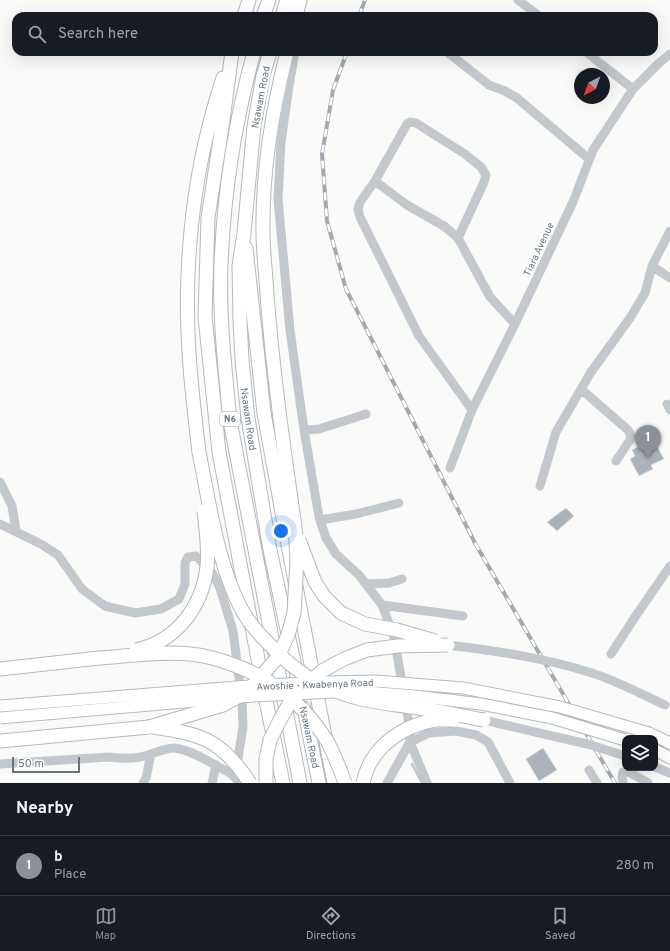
<!DOCTYPE html>
<html lang="en">
<head>
<meta charset="utf-8">
<style>
	body { margin:0; font-family:Overpass,sans-serif; background:#242831; color:#f1f3f6 }
	.controls { position:absolute; right:12px; bottom:12px; display:grid; overflow:hidden; border-radius:8px; box-shadow:0 4px 16px #0002 }
	.controls button { width:36px; height:36px; display:grid; place-items:center; padding:0; border:0; border-bottom:1px solid #363941; background:#171b24; color:#f1f3f6; font:20px sans-serif }
	.compass { position:absolute; left:574px; top:68px; width:36px; height:36px; border-radius:50%; background:#171b24; box-shadow:0 4px 16px #0002; rotate:221deg }
	.scale { position:absolute; left:12px; bottom:10px; width:68px; box-sizing:border-box; padding-left:4px; border:2px solid #657683; border-top:0; font-size:11px; line-height:14px; white-space:nowrap; color:#657683; -webkit-text-stroke:3px #fff; paint-order:stroke }
	.you { position:absolute; left:281px; top:531px; width:14px; height:14px; margin:-10px; border:3px solid #fff; border-radius:50%; background:#1a73e8; box-shadow:0 0 0 6px #1a73e833 }
	.badge { display:grid; place-items:center; width:26px; height:26px; border-radius:50%; background:#8c9099; color:#fff; font-size:13px; font-weight:700 }
	.pin { position:absolute; translate:-50% -33px; filter:drop-shadow(0 1px 2px #0008) }
	.pin::after { content:''; position:absolute; top:21px; width:14px; height:12px; background:inherit; clip-path:polygon(0 0,100% 0,50% 100%) }
	.list { margin:0; padding:0; list-style:none }
	h2 { display:flex; justify-content:space-between; align-items:center; height:52px; margin:0; padding:0 16px; font-size:17px }
	h2 small { font-size:13px; font-weight:400; color:#9ea1a6 }
	.list li { display:grid; grid-template-columns:26px 1fr auto; gap:12px; align-items:center; box-sizing:border-box; height:60px; padding:0 16px; border-top:1px solid #363941 }
	.list b { display:block; font-size:15px; white-space:nowrap }
	.list p { margin:0; font-size:13px; white-space:nowrap; color:#9ea1a6 }
	.list em { font-size:13px; font-style:normal; color:#9ea1a6 }
	.icon { flex:none; width:22px; height:22px; fill:none; stroke:currentColor; stroke-width:2; stroke-linecap:round; stroke-linejoin:round }
	.map { position:relative; flex:none; width:670px; height:783px; overflow:hidden }
	.search { position:absolute; background:#171b24; box-shadow:0 4px 16px #0002; left:12px; right:12px; top:12px; height:44px; display:flex; align-items:center; gap:10px; box-sizing:border-box; padding:0 14px; border-radius:12px; color:#9ea1a6; font-size:15px }
	.sheet { height:112px; background:#171b24 }
	nav { display:flex; justify-content:space-around; align-items:center; box-sizing:border-box; height:56px; border-top:1px solid #363941; background:#171b24; font-size:11px; color:#9ea1a6 }
	nav a { display:grid; justify-items:center; gap:2px }
	nav .on { color:#8c9099 }
	.map>svg:first-child { display:block }
	.lines { fill:none; stroke-linecap:round; stroke-linejoin:round }
	.stream { stroke:#bbc7cb; stroke-width:2.5 }
	.building { fill:#aab3b9; stroke:#dcdcda }
	.major-casing { stroke:#b5babe; stroke-width:13 }
	.highway-casing { stroke:#b4b9bd; stroke-width:15 }
	.minor { stroke:#c3c8cc; stroke-width:9 }
	.major { stroke:#fff; stroke-width:11 }
	.highway { stroke:#fff; stroke-width:13 }
	.rail-casing { stroke:#a2aab0; stroke-width:4 }
	.rail { stroke:#fff; stroke-width:2.5; stroke-dasharray:8; stroke-linecap:butt }
	.major-bridge-casing { stroke:#b5babe; stroke-width:13; stroke-linecap:butt }
	.highway-bridge-casing { stroke:#b4b9bd; stroke-width:15; stroke-linecap:butt }
	.minor-bridge { stroke:#c3c8cc; stroke-width:9 }
	.major-bridge { stroke:#fff; stroke-width:11 }
	.highway-bridge { stroke:#fff; stroke-width:13 }
	.labels { text-anchor:middle; stroke-width:4; stroke-linejoin:round; paint-order:stroke }
	.shield { fill:#fff; stroke:#939fa8; stroke-width:1 }
	.shield-label { font-size:9px; font-weight:bold; fill:#657683 }
	.street-label { font-size:10px; fill:#657683; stroke:#fff }
</style>
</head>
<body>
<div class="map">
<svg width="670" height="783" viewBox="0 0 670 783">
	<rect width="100%" height="100%" fill="#fafaf8"/>
	<g class="lines">
		<path class="stream" d="M412 764 422 783"/>
	</g>
	<path class="building" d="M653 439 664 459 651 465 653 469 639 476 630 459 635 456 632 450Z
		M566 508 574 516 557 531 547 522Z
		M543 748 557 770 539 781 526 759Z"/>
	<g class="lines">
		<defs>
			<path id="major" d="M649 733 670 743
				M655 750 670 758"/>
			<path id="highway" d="M244 16 249 0
				M263 16 269 0
				M282 16 287 0
				M296 16 300 0
				M232 52 223 120 208 218 205 317 219 452 264 691 283 783
				M254 52C235 121 224 192 221 264 219 316 225 369 230 421L300 783
				M270 52 263 76 254 126 244 233 239 266 240 320 242 360 248 418 270 550 297 676
				M287 52C272 111 262 171 263 232 263 253 266 274 267 295 273 373 284 450 295 527
				M246 248 264 413 288 545 334 783
				M199 452C195 419 191 386 189 352 183 261 194 165 223 78
				M0 669 99 658
				M304 708 319 783
				M0 741 149 727"/>
		</defs>
		<use href="#major" class="major-casing"/>
		<use href="#highway" class="highway-casing"/>
		<path class="minor" d="M518 0 539 16
			M295 52 289 86 281 142 278 199 290 330 304 430 319 517 326 538 336 554 359 575 382 605 394 637 408 718 410 742 427 783
			M447 52 489 85 505 91 517 98 589 159
			M586 52 633 89
			M375 181 407 205 444 226 458 238 490 297 515 324
			M458 238 484 182 486 175 481 167 465 154 416 123 410 122 407 124 375 181 360 202 358 209 360 217 419 336 472 410
			M652 266 670 278
			M582 390 628 430 631 435 630 440 616 461
			M667 404 670 410
			M304 430 319 429 366 414
			M450 468 472 410 515 324 573 202 593 150 633 89 659 63 670 54
			M0 482 12 506 16 530
			M540 486 556 432 591 372 630 318 645 293 652 266 670 231
			M320 520 356 514 399 503
			M0 524 41 544 58 555 82 589 105 606 135 613 161 609 179 599 185 584V563L188 557 196 556 213 574 220 588 233 631 242 701 243 727 235 777
			M366 584 389 583 402 579
			M382 605 463 616
			M611 654 637 614 670 566
			M0 764 109 757C123 759 138 759 151 754 159 751 167 748 175 748 189 750 203 758 215 765 225 770 233 773 239 783
			M655 767 670 773
			M589 770 597 783
			M143 783 146 778 151 754
			M212 783 216 765
			M387 783 410 742 429 733 456 731 476 735 488 742 510 783
			M623 783 622 778 623 772H629L648 783"/>
		<use href="#major" class="major"/>
		<use href="#highway" class="highway"/>
		<defs>
			<path id="rail" d="M359 16 365 0
				M347 52 333 90 322 154 327 221 346 289 476 545 615 783"/>
		</defs>
		<use href="#rail" class="rail-casing"/>
		<use href="#rail" class="rail"/>
		<defs>
			<path id="major-bridge" d="M0 706 249 686 324 682 376 681 463 688 560 707 649 733
				M0 718 253 696 353 691 415 696 481 704 552 718 625 740"/>
			<path id="highway-bridge" d="M199 452C209 502 218 567 243 612 251 626 262 637 274 649 295 671 318 686 347 695 370 703 394 704 418 708 440 711 462 716 484 720
				M299 540 315 582 324 596 341 613 365 624 397 630 435 641
				M136 650C177 641 202 607 207 567 209 549 206 529 204 511
				M99 658C129 656 160 651 190 654 215 656 255 671 275 686 295 700 314 720 327 741 334 754 340 769 345 783
				M149 727 223 705 248 691 278 657 288 635 294 613 297 560 295 527
				M153 727C202 734 222 740 250 783
				M266 783V759L270 740 280 720 289 704 302 689 322 671 344 659 367 650 398 646 448 645
				M363 783C370 748 401 726 435 720 441 720 447 720 453 720"/>
		</defs>
		<use href="#major-bridge" class="major-bridge-casing"/>
		<use href="#highway-bridge" class="highway-bridge-casing"/>
		<path class="minor-bridge" d="M448 645C497 651 545 658 592 673 617 681 641 694 665 705
			M484 720 591 745 625 756"/>
		<use href="#major-bridge" class="major-bridge"/>
		<use href="#highway-bridge" class="highway-bridge"/>
	</g>
	<g class="labels">
		<rect class="shield" x="220" y="412" width="20" height="14" rx="3"/>
		<g class="shield-label">
			<text x="230" y="422">N6</text>
		</g>
		<g class="street-label">
			<text transform="translate(260 97) rotate(-79)" y="4">Nsawam Road</text>
			<text transform="translate(538 249) rotate(-65)" y="4">Tiara Avenue</text>
			<text transform="translate(249 419) rotate(82)" y="4">Nsawam Road</text>
			<text transform="translate(315 684) rotate(-2)" y="4">Awoshie - Kwabenya Road</text>
			<text transform="translate(310 737) rotate(78)" y="4">Nsawam Road</text>
		</g>
	</g>
</svg>
<div class="controls">
<button><svg class="icon" aria-label="layers" viewBox="0 0 24 24"><path d="M12 4l9 5-9 5-9-5zM3 14l9 5 9-5"/></svg></button>
</div>
<svg class="compass" viewBox="-18 -18 36 36"><path d="M0-13l5 13h-10z" fill="#e53935"/><path d="M0 13l5-13h-10z" fill="#9ea1a6"/></svg>
<div class="scale">50 m</div>
<div class="you"></div>
<div class="pin badge" style="left:648px;top:458px">1</div>
<div class="search"><svg class="icon" aria-label="search" viewBox="0 0 24 24"><circle cx="10" cy="10" r="6"/><path d="M15 15l6 6"/></svg>Search here</div>
</div>
<section class="sheet">
<h2>Nearby<small></small></h2>
<ul class="list">
<li><span class="badge">1</span><div><b>b</b><p>Place</p></div><em>280 m</em></li>
</ul>
</section>
<nav>
<a class="on"><svg class="icon" aria-label="map" viewBox="0 0 24 24"><path d="M3 6l6-2 6 2 6-2v14l-6 2-6-2-6 2zM9 4v14M15 6v14"/></svg>Map</a>
<a><svg class="icon" aria-label="directions" viewBox="0 0 24 24"><path d="M12 3l9 9-9 9-9-9zM9 14v-3h6M13 9l2 2-2 2"/></svg>Directions</a>
<a><svg class="icon" aria-label="saved" viewBox="0 0 24 24"><path d="M7 4h10v16l-5-4-5 4z"/></svg>Saved</a>
</nav>
</body>
</html>
